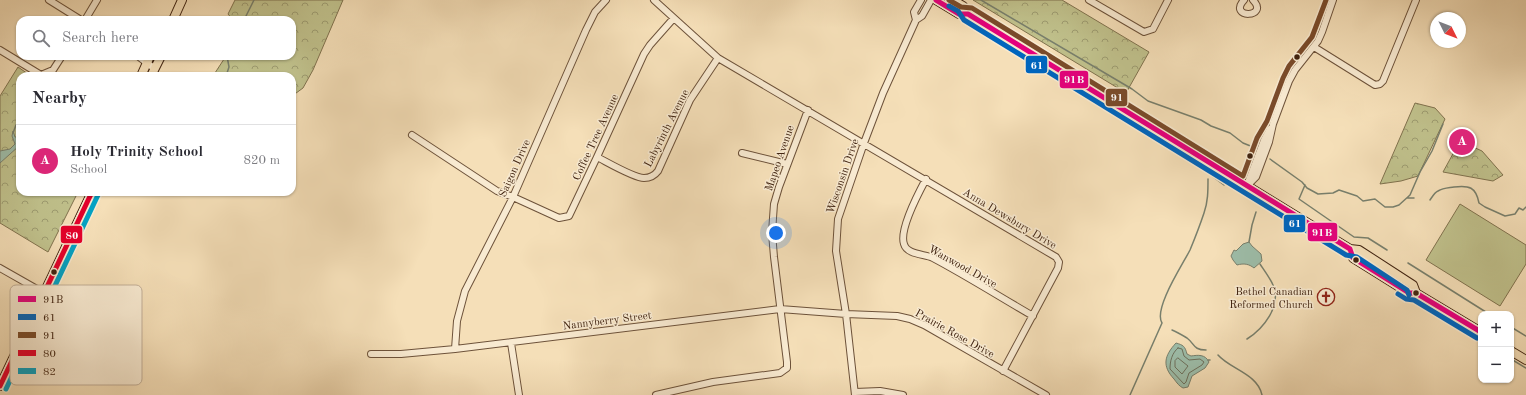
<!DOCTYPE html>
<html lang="en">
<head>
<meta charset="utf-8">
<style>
	body { margin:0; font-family:"Old Standard TT",serif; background:#f2f2f3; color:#2b2b33 }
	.controls { position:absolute; right:12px; bottom:12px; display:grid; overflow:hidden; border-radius:8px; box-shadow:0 1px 3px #0004 }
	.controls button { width:36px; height:36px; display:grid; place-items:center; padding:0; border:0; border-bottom:1px solid #e1e1e2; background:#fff; color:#2b2b33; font:20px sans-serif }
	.compass { position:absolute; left:1430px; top:12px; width:36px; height:36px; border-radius:50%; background:#fff; box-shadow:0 1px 3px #0004; rotate:132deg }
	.you { position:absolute; left:776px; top:233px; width:14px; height:14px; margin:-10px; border:3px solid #fff; border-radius:50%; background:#1a73e8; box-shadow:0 0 0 6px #1a73e833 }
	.badge { display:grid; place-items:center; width:26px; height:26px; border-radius:50%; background:#db2777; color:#fff; font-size:13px; font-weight:700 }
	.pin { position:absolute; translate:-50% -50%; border:2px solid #fff; box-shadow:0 1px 4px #0006 }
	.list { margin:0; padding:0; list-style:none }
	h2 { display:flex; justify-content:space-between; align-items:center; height:52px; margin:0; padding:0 16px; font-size:17px }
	h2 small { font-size:13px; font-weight:400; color:#7c7c81 }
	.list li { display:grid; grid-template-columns:26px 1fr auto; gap:12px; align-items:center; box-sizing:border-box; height:72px; padding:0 16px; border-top:1px solid #e1e1e2 }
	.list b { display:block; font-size:15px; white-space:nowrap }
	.list p { margin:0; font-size:13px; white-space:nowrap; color:#7c7c81 }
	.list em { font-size:13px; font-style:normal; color:#7c7c81 }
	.icon { flex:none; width:22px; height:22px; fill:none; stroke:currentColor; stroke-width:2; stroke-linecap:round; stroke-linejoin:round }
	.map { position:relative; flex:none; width:1526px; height:395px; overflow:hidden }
	.search { position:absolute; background:#fff; box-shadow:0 1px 3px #0004; left:16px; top:16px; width:280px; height:44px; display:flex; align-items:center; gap:10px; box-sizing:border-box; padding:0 14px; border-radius:12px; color:#7c7c81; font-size:15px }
	.panel { position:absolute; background:#fff; box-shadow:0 1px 3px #0004; left:16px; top:72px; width:280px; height:124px; border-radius:12px }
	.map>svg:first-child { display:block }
	.forest { fill:url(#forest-crowns); stroke:#80724e }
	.pitch { fill:#c0c18c; stroke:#80724e }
	.water { fill:#9dbda9; stroke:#787f6c }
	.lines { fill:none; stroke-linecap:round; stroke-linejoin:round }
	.shore { stroke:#6e705c; stroke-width:1 }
	.stream { stroke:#787f6c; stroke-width:1.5 }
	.minor-casing { stroke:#6d523a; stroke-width:8 }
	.major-casing { stroke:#402310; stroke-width:10 }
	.minor { stroke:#f8ead1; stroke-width:6 }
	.major { stroke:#f5dfb8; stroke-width:8 }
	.bus-1-casing { stroke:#f8ead1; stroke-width:8 }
	.bus-2-casing { stroke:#f8ead1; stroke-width:8 }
	.bus-3-casing { stroke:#f8ead1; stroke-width:8 }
	.bus-4-casing { stroke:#f8ead1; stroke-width:8 }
	.bus-5-casing { stroke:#f8ead1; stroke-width:8 }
	.bus-1 { stroke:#e5007d; stroke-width:5 }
	.bus-2 { stroke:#0065bd; stroke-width:5 }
	.bus-3 { stroke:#7a4b2a; stroke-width:5 }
	.bus-4 { stroke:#e4002b; stroke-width:5 }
	.bus-5 { stroke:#03a2c4; stroke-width:5 }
	.bus-dot { fill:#402310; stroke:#f8ead1; stroke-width:1.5 }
	.labels { text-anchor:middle; stroke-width:3; stroke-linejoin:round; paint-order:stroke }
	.street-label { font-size:11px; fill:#402310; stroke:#f8ead1 }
	.poi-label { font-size:11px; fill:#402310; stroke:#f8ead1; text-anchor:end }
	.key { fill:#f8ead1; stroke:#c1ae97; stroke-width:1 }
	.key-label { font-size:11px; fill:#402310 }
	.line-badge { stroke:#f8ead1; stroke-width:1.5 }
	.badge-label { font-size:11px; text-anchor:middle; font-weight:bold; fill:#fff }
</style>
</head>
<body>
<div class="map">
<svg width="1526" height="395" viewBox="0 0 1526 395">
	<defs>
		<pattern id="forest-crowns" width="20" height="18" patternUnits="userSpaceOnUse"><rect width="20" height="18" fill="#c0c18c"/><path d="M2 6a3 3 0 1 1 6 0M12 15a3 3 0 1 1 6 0" fill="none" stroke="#9d9c71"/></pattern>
	</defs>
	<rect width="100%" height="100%" fill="#f5dfb8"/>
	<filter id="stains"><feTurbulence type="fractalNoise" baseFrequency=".005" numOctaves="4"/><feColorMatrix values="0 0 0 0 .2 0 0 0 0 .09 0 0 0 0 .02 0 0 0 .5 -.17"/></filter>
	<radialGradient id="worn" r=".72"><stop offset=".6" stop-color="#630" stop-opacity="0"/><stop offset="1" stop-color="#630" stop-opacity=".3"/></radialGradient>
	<path class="forest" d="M235 0H343L313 70 303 88 292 96V76H213L226 56H292V20H233L228 14Z
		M973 0H1062L1149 52 1126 93Z
		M18 67 31 76H20V192H78L48 252 0 223V96Z
		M1415 103 1435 108 1445 119 1418 176 1401 181 1380 184Z
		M1460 141 1482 151 1503 175 1493 181 1443 172Z"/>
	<path class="pitch" d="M1460 204 1526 245V264L1500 306 1426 260Z"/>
	<path class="water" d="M13 131 15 137H17L19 146 0 163V151L10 149 15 144 12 136Z
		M1249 242 1252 246 1261 254 1262 261 1254 268C1249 264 1244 263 1237 265L1233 260 1231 256 1234 250 1236 251 1243 244Z
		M1176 343C1183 345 1185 346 1187 354L1191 356C1198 355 1205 354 1209 362L1205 368 1192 376 1188 387 1183 388C1179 386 1177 383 1174 379 1162 366 1164 356 1176 343Z"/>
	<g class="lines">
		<path class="shore" d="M1178 348 1182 349 1184 356 1189 360 1200 359 1204 362 1202 365 1189 373 1186 382 1184 384 1170 369C1170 361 1172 353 1178 348Z
			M1178 358 1188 366 1182 374 1175 367V361Z"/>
		<path class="stream" d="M981 0 1132 89 1148 101 1201 120 1211 126 1230 133 1243 143 1253 147
			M958 17 1103 102 1173 147 1224 185
			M244 20 254 0
			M226 76 229 67 227 56
			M13 133 16 125 20 124
			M1270 159 1302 182 1307 188 1318 194 1333 193 1339 190 1357 196 1363 201 1375 199 1385 207H1393L1399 205 1410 195 1420 172 1432 151 1443 124
			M1305 185 1299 199 1354 237 1368 238 1387 250
			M1407 198H1414
			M1252 199 1349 258
			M1430 200C1432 197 1435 192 1438 191 1443 188 1448 188 1454 187 1469 185 1476 187 1479 203L1485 207 1505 216 1515 214 1519 208 1523 210 1526 207
			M1249 242 1252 225 1256 212
			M1408 263 1489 314
			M1411 297 1481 340
			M1511 327 1526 336
			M1172 330C1177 332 1182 335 1187 338 1195 344 1193 350 1206 350
			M1247 339C1263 329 1282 306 1273 285 1270 278 1264 270 1260 264
			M1218 355C1230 369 1258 374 1262 395
			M1511 359 1526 368
			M1208 360H1210
			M1130 395 1162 323C1153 309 1183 264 1190 250 1195 238 1200 225 1204 213 1208 202 1208 191 1208 179"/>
		<defs>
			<path id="minor" d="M49 0 81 20
				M654 0 718 58 1056 257 1059 262 1058 268 1003 371
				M1089 0 1144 32 1153 29 1168 0
				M1244 0C1227 19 1270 18 1253 0
				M85 20 97 0
				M916 20 914 12 921 0
				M1314 47 1375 85 1380 84 1383 81 1416 0
				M0 50 41 75 53 70 62 56
				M138 56 155 69
				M412 135 497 191 513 197 559 218 569 216 597 157 644 54 650 45 673 19
				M742 153 787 164
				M597 157C607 162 634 178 644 178 650 178 655 175 658 171L690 100 718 58
				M926 179C919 192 899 230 904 244 907 255 925 254 933 258 967 276 1000 297 1033 316
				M1247 185 1264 140 1270 129
				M1247 186 1256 177 1269 142 1273 124 1289 81 1295 70 1318 41 1322 32 1333 0
				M0 268 44 293
				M511 343 519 395
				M455 349 457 321 465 291 513 197 586 30 595 12 606 0
				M371 354H401L455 349 780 309 846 314 897 316 910 319 924 325 1046 395
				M855 392 880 391 903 395
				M656 395 713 382 780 373 787 368V362L774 257 772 233 773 218 774 204 779 187 808 110
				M855 395 846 314 836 251 838 219 864 143 883 93 916 20 922 16 931 0"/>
			<path id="major" d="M936 0 959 14H968
				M953 0 963 6 968 14 1350 249 1359 250 1413 285 1416 293
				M173 20 182 0
				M141 76 150 56
				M151 76 161 56
				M1350 249 1353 258 1409 293H1416L1481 332
				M1511 351 1526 360
				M0 386 92 192"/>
		</defs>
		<use href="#minor" class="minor-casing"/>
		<use href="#major" class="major-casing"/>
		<use href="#minor" class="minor"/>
		<use href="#major" class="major"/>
		<defs>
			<path id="bus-1" d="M936 0 959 14H968L1350 249 1353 258 1409 293H1416L1481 332"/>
			<path id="bus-2" d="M949 6 958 11 964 20 1346 255 1357 257 1407 290 1409 295
				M1398 294 1406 299 1414 300 1477 338"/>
			<path id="bus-3" d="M949 0 961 7 972 8 1243 176 1257 138 1267 121 1283 78 1289 66 1312 37 1326 0"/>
			<path id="bus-4" d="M0 386 92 192"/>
			<path id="bus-5" d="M6 389 98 195"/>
		</defs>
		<use href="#bus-1" class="bus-1-casing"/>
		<use href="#bus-2" class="bus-2-casing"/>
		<use href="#bus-3" class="bus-3-casing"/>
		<use href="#bus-4" class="bus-4-casing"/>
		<use href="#bus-5" class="bus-5-casing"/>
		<use href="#bus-1" class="bus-1"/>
		<use href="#bus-2" class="bus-2"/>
		<use href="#bus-3" class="bus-3"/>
		<use href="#bus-4" class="bus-4"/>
		<use href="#bus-5" class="bus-5"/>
	</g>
	<defs>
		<symbol id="church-ring" viewBox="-11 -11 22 22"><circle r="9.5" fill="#f8ead1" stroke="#8f2418" stroke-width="1.5"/><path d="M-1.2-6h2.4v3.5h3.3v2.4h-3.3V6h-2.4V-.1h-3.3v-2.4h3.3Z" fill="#8f2418"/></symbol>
	</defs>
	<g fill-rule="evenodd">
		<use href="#church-ring" x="1316" y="287" width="20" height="20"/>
	</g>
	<g class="bus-dot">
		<circle cx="1297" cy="57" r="3.5"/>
		<circle cx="1250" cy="156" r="3.5"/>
		<circle cx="1356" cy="260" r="3.5"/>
		<circle cx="54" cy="272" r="3.5"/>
		<circle cx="1416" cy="293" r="3.5"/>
	</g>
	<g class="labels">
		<g class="street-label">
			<text transform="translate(666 128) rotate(-63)" y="4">Labyrinth Avenue</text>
			<text transform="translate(595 137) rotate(-65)" y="4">Coffee Tree Avenue</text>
			<text transform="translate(779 158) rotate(-71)" y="4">Mapeo Avenue</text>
			<text transform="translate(514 168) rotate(-66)" y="4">Saigon Drive</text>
			<text transform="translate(842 176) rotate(-71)" y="4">Wisconsin Drive</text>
			<text transform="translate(1010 218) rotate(31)" y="4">Anna Dewsbury Drive</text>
			<text transform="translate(963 266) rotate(29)" y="4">Wanwood Drive</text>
			<text transform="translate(607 320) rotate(-7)" y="4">Nannyberry Street</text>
			<text transform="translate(955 333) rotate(29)" y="4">Prairie Rose Drive</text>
		</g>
		<g class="poi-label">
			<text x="1313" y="295">Bethel Canadian<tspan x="1313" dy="13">Reformed Church</tspan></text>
		</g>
	</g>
	<rect x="10" y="285" width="132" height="100" rx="6" class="key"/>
	<rect x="18" y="296" width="18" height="6" fill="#e5007d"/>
	<rect x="18" y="314" width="18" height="6" fill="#0065bd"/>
	<rect x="18" y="332" width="18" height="6" fill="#7a4b2a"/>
	<rect x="18" y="350" width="18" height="6" fill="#e4002b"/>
	<rect x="18" y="368" width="18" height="6" fill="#03a2c4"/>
	<g class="key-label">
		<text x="43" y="303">91B</text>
		<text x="43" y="321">61</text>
		<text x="43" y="339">91</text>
		<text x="43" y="357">80</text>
		<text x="43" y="375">82</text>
	</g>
	<g class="line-badge">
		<rect x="1025" y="55" width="23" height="19" rx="4" fill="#0065bd"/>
		<rect x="1059" y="70" width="30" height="19" rx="4" fill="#e5007d"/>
		<rect x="1105" y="88" width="23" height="19" rx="4" fill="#7a4b2a"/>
		<rect x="1283" y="214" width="23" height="19" rx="4" fill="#0065bd"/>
		<rect x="1307" y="222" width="31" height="20" rx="4" fill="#e5007d"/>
		<rect x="60" y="225" width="23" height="19" rx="4" fill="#e4002b"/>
	</g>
	<g class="badge-label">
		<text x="1037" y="69">61</text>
		<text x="1074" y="83">91B</text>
		<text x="1117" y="101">91</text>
		<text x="1295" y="227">61</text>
		<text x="1322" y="236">91B</text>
		<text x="72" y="239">80</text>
	</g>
	<rect width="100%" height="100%" filter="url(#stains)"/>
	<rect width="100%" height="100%" fill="url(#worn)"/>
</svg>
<div class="controls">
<button>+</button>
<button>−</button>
</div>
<svg class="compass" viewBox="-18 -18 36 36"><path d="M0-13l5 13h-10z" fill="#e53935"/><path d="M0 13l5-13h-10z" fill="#7c7c81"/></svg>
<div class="you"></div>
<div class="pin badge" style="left:1462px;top:142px">A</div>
<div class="search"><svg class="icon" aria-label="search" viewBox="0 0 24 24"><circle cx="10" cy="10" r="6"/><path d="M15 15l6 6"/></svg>Search here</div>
<section class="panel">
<h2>Nearby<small></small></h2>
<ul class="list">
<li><span class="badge">A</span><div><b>Holy Trinity School</b><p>School</p></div><em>820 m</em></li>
</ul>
</section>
</div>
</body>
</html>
